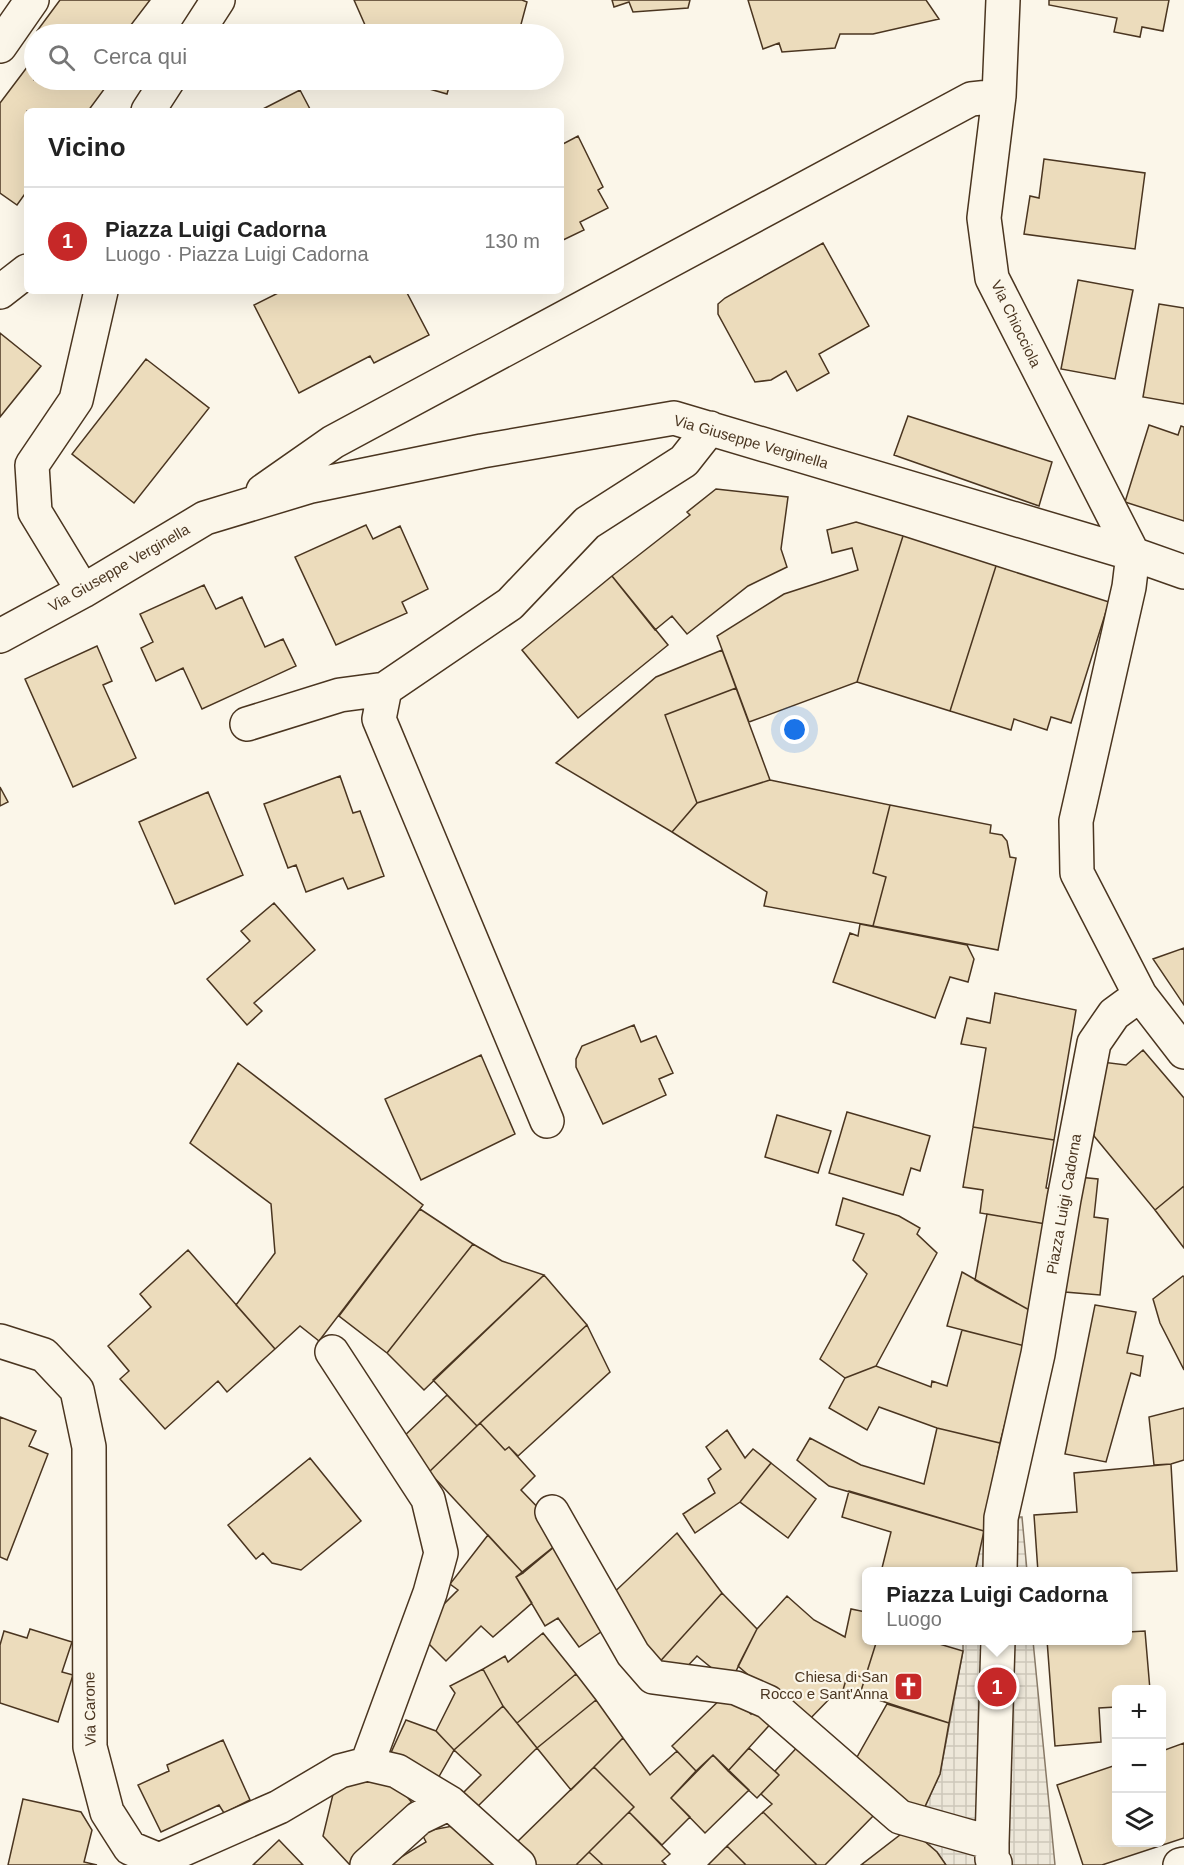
<!DOCTYPE html>
<html lang="it">
<head>
<meta charset="utf-8">
<style>
	body { margin:0; font-family:Helvetica,sans-serif; background:#f6f6f6; color:#222 }
	.controls { position:absolute; right:18px; bottom:18px; display:grid; overflow:hidden; border-radius:9px; box-shadow:0 6px 24px #0002 }
	.controls button { width:54px; height:54px; display:grid; place-items:center; padding:0; border:0; border-bottom:2px solid #e0e0e0; background:#fff; color:#222; font:30px sans-serif }
	.you { position:absolute; left:795px; top:730px; width:21px; height:21px; margin:-15px; border:4px solid #fff; border-radius:50%; background:#1a73e8; box-shadow:0 0 0 9px #1a73e833 }
	.badge { display:grid; place-items:center; width:39px; height:39px; border-radius:50%; background:#c62828; color:#fff; font-size:20px; font-weight:700 }
	.pin { position:absolute; translate:-50% -50%; border:3px solid #fff; box-shadow:0 2px 6px #0006 }
	.popup { position:absolute; left:862px; top:1567px; width:270px; height:78px; box-sizing:border-box; display:grid; place-content:center; border-radius:9px; background:#fff; filter:drop-shadow(0 2px 4px #0005); font-size:20px; white-space:nowrap; color:#767676 }
	.popup b { font-size:22px; color:#222 }
	.popup::after { content:''; position:absolute; left:50%; top:100%; margin-left:-12px; border:12px solid transparent; border-top-color:#fff }
	.list { margin:0; padding:0; list-style:none }
	h2 { display:flex; justify-content:space-between; align-items:center; height:78px; margin:0; padding:0 24px; font-size:26px }
	h2 small { font-size:20px; font-weight:400; color:#767676 }
	.list li { display:grid; grid-template-columns:39px 1fr auto; gap:18px; align-items:center; box-sizing:border-box; height:108px; padding:0 24px; border-top:2px solid #e0e0e0 }
	.list b { display:block; font-size:22px; white-space:nowrap }
	.list p { margin:0; font-size:20px; white-space:nowrap; color:#767676 }
	.list em { font-size:20px; font-style:normal; color:#767676 }
	.icon { flex:none; width:33px; height:33px; fill:none; stroke:currentColor; stroke-width:2; stroke-linecap:round; stroke-linejoin:round }
	.map { position:relative; flex:none; width:1184px; height:1865px; overflow:hidden }
	.search { position:absolute; background:#fff; box-shadow:0 6px 24px #0002; left:24px; top:24px; width:540px; height:66px; display:flex; align-items:center; gap:15px; box-sizing:border-box; padding:0 21px; border-radius:33px; color:#767676; font-size:22px }
	.panel { position:absolute; background:#fff; box-shadow:0 6px 24px #0002; left:24px; top:108px; width:540px; height:186px; border-radius:9px }
	.map>svg:first-child { display:block }
	.plaza { fill:url(#plaza-grid); stroke:#887966; stroke-width:1.5 }
	.building { fill:#ecdcbc; stroke:#4a3520; stroke-width:1.5 }
	.lines { fill:none; stroke-linecap:round; stroke-linejoin:round }
	.minor-casing { stroke:#4a3520; stroke-width:36 }
	.minor { stroke:#fbf6e9; stroke-width:33 }
	.labels { text-anchor:middle; stroke-width:4.5; stroke-linejoin:round; paint-order:stroke }
	.street-label { font-size:15px; fill:#4a3520; stroke:#fbf6e9 }
	.poi-label { font-size:15px; fill:#4a3520; stroke:#fbf6e9; text-anchor:end }
</style>
</head>
<body>
<div class="map">
<svg width="1184" height="1865" viewBox="0 0 1184 1865">
	<defs>
		<pattern id="plaza-grid" width="8" height="8" patternUnits="userSpaceOnUse" patternTransform="scale(1.5)"><rect width="8" height="8" fill="#ede7d9"/><path d="M0 4h8M4 0v8" fill="none" stroke="#cdc7ba"/></pattern>
	</defs>
	<rect width="100%" height="100%" fill="#fbf6e9"/>
	<path class="plaza" d="M986 1517H1022L1027 1571 975 1572Z
		M963 1641H1033L1055 1865H946L937 1852 909 1828 922 1813 940 1774 963 1651Z"/>
	<path class="building" d="M60 0H150L124 34H42L37 31Z
		M354 0H522L527 2 520 28 525 30 524 34H369Z
		M612 0H690L688 8 633 12 629 2 614 7Z
		M748 0H926L939 19 873 34H840L835 48 782 52 779 43 763 49Z
		M1049 0H1169L1163 31 1142 27 1140 37 1114 32 1117 18 1049 5Z
		M34 58V80H102L108 84 88 111H27V191L17 205 0 193V103Z
		M398 80H451L447 94Z
		M300 90 311 111H259Z
		M578 136 603 187 598 190 608 208 580 222 584 230 561 241V145Z
		M1044 159 1145 173 1135 249 1024 234 1030 196 1039 198Z
		M823 243 869 326 819 354 829 373 797 391 786 371 771 380 755 382 718 314V304L725 298Z
		M1078 280 1133 290 1115 379 1061 369Z
		M282 291H406L429 335 374 363 370 356 299 393 254 305Z
		M1159 304 1184 308V404L1143 397Z
		M0 333 41 366 0 417Z
		M146 359 209 408 134 503 72 454Z
		M908 416 1052 462 1039 506 894 455Z
		M1149 425 1178 435 1181 426 1184 427V521L1125 502Z
		M716 489 788 497 781 549 787 567 748 586 687 634 672 616 655 630 612 576 690 515 687 512Z
		M856 522 903 536 857 682 749 722 717 636 784 594 858 570 852 548 832 553 827 530Z
		M366 525 373 539 400 526 428 589 402 602 407 613 336 645 295 557Z
		M903 536 996 566 950 711 857 682Z
		M996 566 1109 602 1071 723 1051 717 1047 730 1014 719 1011 730 950 711Z
		M612 576 668 645 578 718 522 650Z
		M204 585 216 609 242 597 265 647 283 639 296 666 202 709 183 668 156 681 141 648 153 642 140 614Z
		M97 646 112 681 103 685 136 758 73 787 25 679Z
		M722 650 736 688 665 715 697 803 672 832 556 763 656 677Z
		M736 688 770 780 697 803 665 715Z
		M340 776 353 813 360 811 384 876 348 889 343 878 306 892 296 865 288 868 264 804Z
		M770 780 890 805 873 873 886 877 873 926 764 906 767 892 672 832 697 803Z
		M0 787 8 802 0 806Z
		M208 792 243 875 175 904 139 822Z
		M890 805 991 825 990 833 1002 835 1007 841 1010 857 1016 858 998 950 873 926 886 877 873 873Z
		M274 903 315 950 254 1003 262 1011 247 1025 207 979 250 941 241 931Z
		M860 924 967 945 974 959 968 982 950 977 935 1018 833 982 850 933 858 936Z
		M1184 948V1005L1153 959Z
		M995 993 1076 1010 1054 1140 973 1127 986 1048 961 1044 967 1018 990 1023Z
		M634 1025 641 1042 656 1036 673 1073 659 1079 666 1095 603 1124 576 1067V1059L582 1046Z
		M1143 1050 1184 1098V1186L1155 1210 1094 1136 1102 1062 1126 1065Z
		M481 1055 515 1134 421 1180 385 1099Z
		M238 1063 423 1205 319 1341 300 1326 275 1349 236 1305 275 1253 271 1204 190 1143Z
		M847 1112 930 1136 920 1171 911 1168 903 1195 829 1173Z
		M777 1115 831 1131 818 1173 765 1157Z
		M973 1127 1054 1140 1046 1188 1052 1189 1046 1224 980 1213 983 1190 963 1187Z
		M1078 1177 1098 1179 1094 1217 1108 1219 1100 1295 1065 1292Z
		M1184 1186V1248L1155 1210Z
		M843 1198 899 1216 920 1228 917 1234 937 1253 876 1366 845 1378 820 1359 867 1274 853 1260 864 1234 836 1225Z
		M420 1209 473 1244 387 1353 339 1316Z
		M987 1214 1046 1224 1031 1311 975 1280Z
		M473 1244 502 1261 544 1275 424 1390 387 1353Z
		M188 1250 275 1349 227 1392 218 1381 165 1429 120 1379 129 1371 108 1346 151 1307 140 1294Z
		M962 1272 1031 1311 1025 1346 947 1326Z
		M544 1275 587 1325 477 1426 433 1380Z
		M1183 1276 1184 1277V1370L1160 1323 1153 1299Z
		M1095 1305 1136 1312 1127 1353 1143 1356 1140 1376 1131 1373 1106 1462 1065 1454Z
		M587 1325 610 1372 518 1456 509 1447 505 1450 480 1423Z
		M962 1330 1025 1346 1000 1443 937 1428 879 1407 867 1430 829 1408 845 1378 876 1366 931 1387 932 1381 947 1386Z
		M447 1395 477 1426 429 1472 399 1441Z
		M1184 1408V1460L1171 1464 1154 1465 1149 1417Z
		M0 1417 36 1431 29 1446 48 1454 7 1560 0 1557Z
		M480 1423 505 1450 509 1447 535 1476 521 1490 546 1516 561 1541 523 1573 429 1472Z
		M937 1428 1000 1443 984 1531 829 1486 797 1460 810 1438 861 1465 924 1484Z
		M727 1430 745 1458 753 1449 771 1463 740 1502 695 1533 683 1514 715 1493 708 1479 721 1469 706 1447Z
		M310 1458 361 1521 301 1570 272 1563 263 1553 256 1559 228 1525Z
		M771 1463 816 1499 788 1538 740 1502Z
		M1171 1464 1177 1571 1128 1573 1038 1572 1034 1515 1077 1512 1074 1473Z
		M849 1491 984 1531 975 1572H881L891 1532 842 1517Z
		M677 1533 722 1593 655 1667 608 1598Z
		M488 1535 523 1573 516 1577 532 1603 493 1637 481 1626 446 1661 423 1638 427 1621 458 1590 450 1584Z
		M561 1541 608 1627 579 1647 558 1618 545 1626 516 1577Z
		M722 1593 757 1629 730 1683 697 1656 681 1673 655 1667Z
		M787 1596 814 1620 845 1637 851 1609 866 1612V1640H877L865 1678 848 1673 843 1690H838L805 1724 738 1666 757 1629Z
		M30 1629 72 1642 62 1672 73 1675 58 1722 0 1703V1645L4 1631 27 1638Z
		M1145 1631 1150 1690H1116V1707L1099 1708 1101 1742 1055 1746 1047 1640H1128V1632Z
		M543 1633 576 1674 517 1723 503 1706 483 1669 505 1656 508 1662Z
		M877 1640H926L963 1651 949 1723 860 1694Z
		M483 1669 503 1706 454 1750 436 1731 455 1693 450 1686Z
		M848 1673 865 1678 860 1694 843 1690Z
		M576 1674 596 1700 537 1748 517 1723Z
		M729 1691 751 1714 758 1705 775 1719 728 1771 713 1755 696 1771 672 1746Z
		M596 1700 623 1738 571 1790 537 1748Z
		M887 1704 949 1723 940 1774 922 1813 852 1766Z
		M503 1706 537 1748 475 1809 460 1796 481 1775 454 1750Z
		M406 1720 436 1731 454 1750 437 1780 389 1757Z
		M623 1738 650 1775 677 1751 696 1771 671 1798 690 1817 662 1845 629 1812 634 1807 594 1767Z
		M223 1740 250 1800 224 1813 219 1805 161 1832 138 1785 169 1771 167 1765Z
		M803 1741 876 1813 825 1865H817L763 1812 772 1804 761 1794 779 1775 775 1771Z
		M1184 1743V1838L1102 1865H1083L1057 1785 1116 1765V1842H1162V1751Z
		M749 1748 779 1775 757 1798 728 1771Z
		M713 1755 749 1790 705 1833 671 1798Z
		M594 1767 634 1807 576 1865H536L514 1845Z
		M365 1778 396 1783 413 1804 350 1865 323 1836 334 1790Z
		M23 1799 81 1812 92 1830 84 1862 97 1865H8Z
		M629 1812 670 1854 662 1861 666 1865H603L589 1852Z
		M763 1812 817 1865H746L727 1846Z
		M458 1825 498 1865H388L426 1842 421 1832Z
		M909 1828 937 1852 946 1865H861Z
		M279 1840 303 1865H253Z
		M727 1846 746 1865H708Z
		M589 1852 603 1865H576Z"/>
	<g class="lines">
		<defs>
			<path id="minor" d="M1003 0 999 96 984 218 992 278 1133 554 1129 587 1076 821 1077 873 1140 995 1184 1052
				M196 34 218 0
				M0 46 32 0
				M148 111 168 80
				M0 292 27 271
				M263 491 333 442 971 99 999 96
				M83 591 35 512 32 465 76 400 101 291
				M0 636 83 591 205 518 311 486 482 451 674 418 1133 554 1184 572
				M247 724 340 695 385 689
				M547 1121 379 719 385 689 510 604 587 523 684 461 710 428
				M0 1341 44 1355 77 1390 89 1447 90 1747 107 1812 130 1848 159 1860 279 1807 340 1771 367 1764 397 1771 450 1803 519 1865
				M332 1352 428 1499 441 1553 430 1593 367 1764
				M552 1512 633 1654 653 1677 736 1688 768 1702 900 1817 992 1843
				M1000 1572 1001 1518 1038 1354 1064 1199 1094 1043 1114 1014 1140 995
				M995 1863 992 1859V1843L998 1640
				M367 1865 419 1818 450 1803
				M1180 1865 1184 1864"/>
		</defs>
		<use href="#minor" class="minor-casing"/>
		<use href="#minor" class="minor"/>
	</g>
	<defs>
		<symbol id="church-square" viewBox="-11 -11 22 22"><rect x="-9" y="-9" width="18" height="18" rx="4" fill="#c62828" stroke="#fbf6e9"/><path d="M-1.2-6h2.4v3.5h3.3v2.4h-3.3V6h-2.4V-.1h-3.3v-2.4h3.3Z" fill="#fff"/></symbol>
	</defs>
	<g fill-rule="evenodd">
		<use href="#church-square" x="892" y="1670" width="33" height="33"/>
	</g>
	<g class="labels">
		<g class="street-label">
			<text transform="translate(1016 324) rotate(64)" y="5">Via Chiocciola</text>
			<text transform="translate(751 442) rotate(16)" y="5">Via Giuseppe Verginella</text>
			<text transform="translate(119 568) rotate(-30)" y="5">Via Giuseppe Verginella</text>
			<text transform="translate(1064 1204) rotate(-80)" y="5">Piazza Luigi Cadorna</text>
			<text transform="translate(90 1709) rotate(-91)" y="5">Via Carone</text>
		</g>
		<g class="poi-label">
			<text x="888" y="1682">Chiesa di San<tspan x="888" dy="17">Rocco e Sant'Anna</tspan></text>
		</g>
	</g>
</svg>
<div class="controls">
<button>+</button>
<button>−</button>
<button><svg class="icon" aria-label="layers" viewBox="0 0 24 24"><path d="M12 4l9 5-9 5-9-5zM3 14l9 5 9-5"/></svg></button>
</div>
<div class="you"></div>
<div class="pin badge" style="left:997px;top:1687px">1</div>
<div class="popup"><b>Piazza Luigi Cadorna</b>Luogo</div>
<div class="search"><svg class="icon" aria-label="search" viewBox="0 0 24 24"><circle cx="10" cy="10" r="6"/><path d="M15 15l6 6"/></svg>Cerca qui</div>
<section class="panel">
<h2>Vicino<small></small></h2>
<ul class="list">
<li><span class="badge">1</span><div><b>Piazza Luigi Cadorna</b><p>Luogo · Piazza Luigi Cadorna</p></div><em>130 m</em></li>
</ul>
</section>
</div>
</body>
</html>
